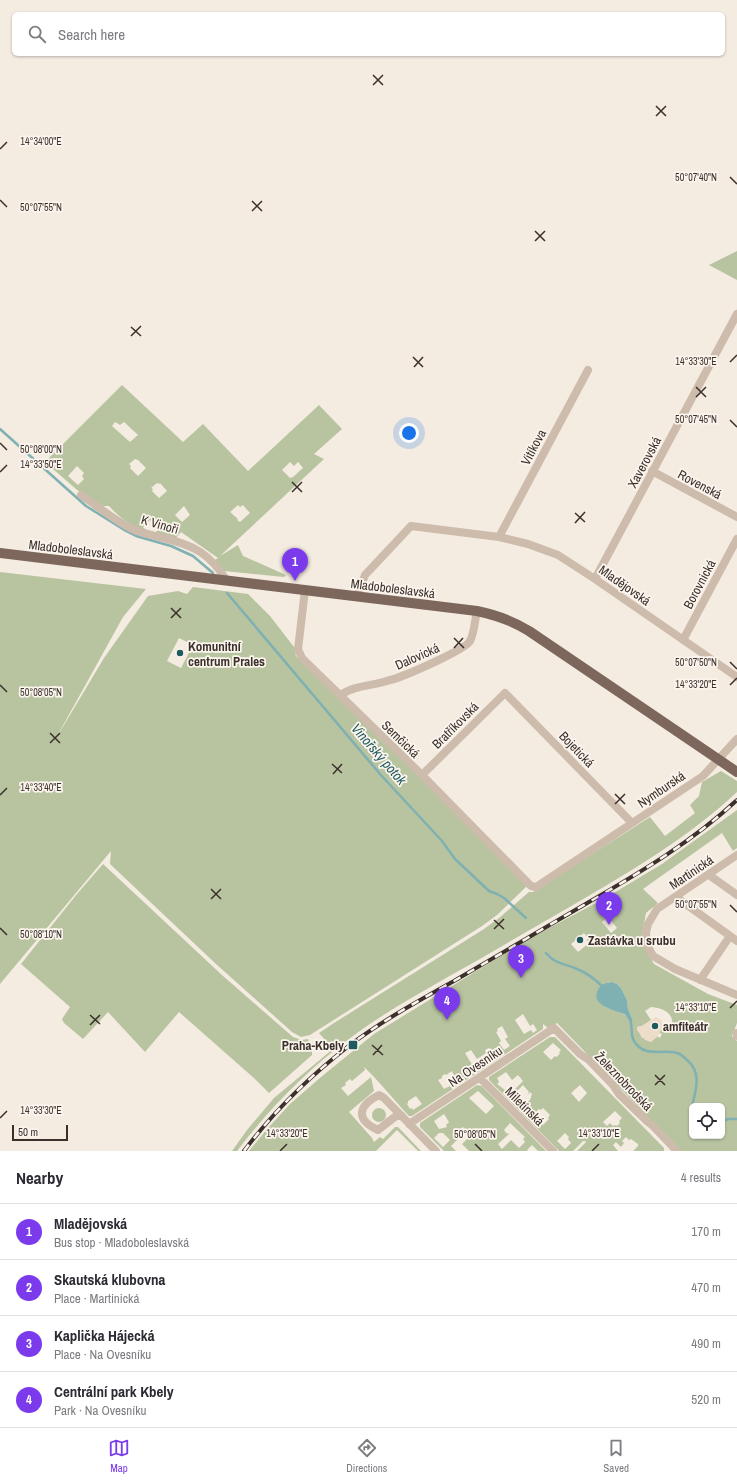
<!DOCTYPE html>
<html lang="en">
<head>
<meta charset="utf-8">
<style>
	body { margin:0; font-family:"Archivo Narrow",sans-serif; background:#f7f7f7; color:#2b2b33 }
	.controls { position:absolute; right:12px; bottom:12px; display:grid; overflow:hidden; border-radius:6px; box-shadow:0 1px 3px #0004 }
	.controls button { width:36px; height:36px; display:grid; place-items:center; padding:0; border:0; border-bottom:1px solid #e1e1e2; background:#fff; color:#2b2b33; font:20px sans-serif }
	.scale { position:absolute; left:12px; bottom:10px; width:56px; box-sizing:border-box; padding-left:4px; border:2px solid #3b302b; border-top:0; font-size:11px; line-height:14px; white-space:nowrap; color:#3b302b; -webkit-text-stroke:3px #fbf5ee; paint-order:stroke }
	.you { position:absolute; left:409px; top:433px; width:14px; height:14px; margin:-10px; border:3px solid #fff; border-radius:50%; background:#1a73e8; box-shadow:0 0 0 6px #1a73e833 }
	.badge { display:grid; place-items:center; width:26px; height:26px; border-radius:50%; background:#7c3aed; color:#fff; font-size:13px; font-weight:700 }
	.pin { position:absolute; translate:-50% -33px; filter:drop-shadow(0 1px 2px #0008) }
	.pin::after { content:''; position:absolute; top:21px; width:14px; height:12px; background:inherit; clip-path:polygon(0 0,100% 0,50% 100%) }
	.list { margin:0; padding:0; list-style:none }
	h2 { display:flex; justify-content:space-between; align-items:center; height:52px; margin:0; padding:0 16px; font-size:17px }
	h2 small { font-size:13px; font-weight:400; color:#7c7c81 }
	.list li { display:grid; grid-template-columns:26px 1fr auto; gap:12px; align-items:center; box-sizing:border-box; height:56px; padding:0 16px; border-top:1px solid #e1e1e2 }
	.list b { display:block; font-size:15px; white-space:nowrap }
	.list p { margin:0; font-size:13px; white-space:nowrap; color:#7c7c81 }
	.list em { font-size:13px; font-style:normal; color:#7c7c81 }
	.icon { flex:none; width:22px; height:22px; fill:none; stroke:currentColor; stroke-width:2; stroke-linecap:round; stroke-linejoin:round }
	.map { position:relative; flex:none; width:737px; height:1151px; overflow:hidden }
	.search { position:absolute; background:#fff; box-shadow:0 1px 3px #0004; left:12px; right:12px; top:12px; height:44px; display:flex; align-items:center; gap:10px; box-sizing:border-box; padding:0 14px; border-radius:6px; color:#7c7c81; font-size:15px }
	.sheet { height:276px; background:#fff }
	nav { display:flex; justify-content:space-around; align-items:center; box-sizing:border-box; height:56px; border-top:1px solid #e1e1e2; background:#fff; font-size:11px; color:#7c7c81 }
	nav a { display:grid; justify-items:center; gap:2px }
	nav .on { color:#7c3aed }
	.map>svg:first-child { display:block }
	.green { fill:#b8c4a0; fill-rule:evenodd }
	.plaza { fill:#ecdcc8 }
	.water { fill:#7fb0b2 }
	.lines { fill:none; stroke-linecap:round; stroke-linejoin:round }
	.stream { stroke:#7fb0b2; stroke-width:2.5 }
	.minor { stroke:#cdbbac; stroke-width:8 }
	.major { stroke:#7d675c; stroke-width:10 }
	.rail-casing { stroke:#3b302b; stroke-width:4 }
	.rail { stroke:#fbf5ee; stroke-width:2.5; stroke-dasharray:8; stroke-linecap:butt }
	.ticks { fill:none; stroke:#3b302b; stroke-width:1.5 }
	.poi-dot { fill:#1f5a5e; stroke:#fbf5ee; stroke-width:1.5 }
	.labels { text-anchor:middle; stroke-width:3.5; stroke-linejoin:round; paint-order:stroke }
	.street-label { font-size:13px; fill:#3b302b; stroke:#fbf5ee }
	.poi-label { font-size:13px; font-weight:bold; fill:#3b302b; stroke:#fbf5ee; text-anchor:start }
	.water-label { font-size:14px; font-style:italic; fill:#1f5a5e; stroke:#fbf5ee }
	.ticks-label { font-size:10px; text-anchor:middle; fill:#3b302b; stroke:#fbf5ee; stroke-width:3.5; stroke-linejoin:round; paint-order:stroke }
</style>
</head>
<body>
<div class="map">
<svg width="737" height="1151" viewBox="0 0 737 1151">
	<rect width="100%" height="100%" fill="#f4ebe1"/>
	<path class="green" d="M737 251V280L709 265Z
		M122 385 183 442 203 424 248 471 319 405 342 429 314 454 324 459 220 556 238 545 243 556 286 575 284 577 224 571 215 560 218 558 181 532 175 539C145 531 131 530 109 506H99L76 489 45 462ZM115 422 120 425 124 422 138 435 130 442 112 426ZM135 459 138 460 146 468 138 476 130 468 131 466 129 464ZM290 462 294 466 298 462 303 468 293 477 290 478 282 470ZM77 466 84 473 82 476 84 479 78 485 68 476ZM157 483 159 484 160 483 167 491 159 498 152 491 153 489 151 488ZM238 505 240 507 243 505 250 513 240 522 237 520 238 519 230 512ZM184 506 190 515 182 522 175 515ZM150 520 156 525 154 527 158 530 155 533 148 532 143 527Z
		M0 572 146 589 123 617 55 740 104 658 148 596 178 591 187 594 193 587 248 594 270 616 294 647 296 656 415 773 527 886 497 915 482 926 310 1035 301 1037 292 1032 216 964 110 864 111 851 0 984ZM179 638 193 645 181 668 167 661Z
		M721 771 737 781V792C688 838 631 871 573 905 531 929 489 954 446 978 413 997 379 1016 349 1039 306 1071 269 1109 237 1151H232L247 1130 274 1098 333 1049 319 1033 334 1023 484 929 499 918 529 892H533L650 817 665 836 695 813 690 805 699 796 702 782Z
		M737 810V848L733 851 722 833 643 889 658 903 646 913 641 940 654 964 708 994 737 1005V1023L732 1036 737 1041V1151H681L557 1023 548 1028 543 1024V1029L412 1116H409C394 1100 380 1082 364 1067L365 1070 352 1081 350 1079 345 1083 346 1085 341 1088 348 1096 371 1077 374 1091 349 1112 372 1138 374 1142 380 1137 383 1139 395 1127H398L421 1151H418L397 1130 376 1151H249L268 1128 290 1104 321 1077 374 1034 525 941 607 897 662 864ZM608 917 617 928 611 933 602 922ZM584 933 588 938 587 940 589 943 578 952 571 944ZM608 982 617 984 621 988 627 1000 628 1009 633 1021C629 1019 628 1017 625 1015 616 1010 607 1010 600 1003ZM651 1007C666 1008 676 1015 671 1031L662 1028 659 1033 662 1034 660 1038 657 1036 642 1038 637 1027 642 1026 651 1020 645 1011ZM523 1014 530 1026 533 1024 537 1030 533 1033 531 1030 524 1034 515 1020ZM502 1026 508 1037 505 1039 510 1046 504 1050 499 1043 501 1041 496 1032 498 1031 497 1029ZM489 1048 495 1056 492 1058V1060L490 1061 488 1060 474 1068 465 1053 471 1050 477 1059 486 1053 485 1050ZM452 1071 456 1081 451 1087 450 1086 444 1089 438 1080 442 1078V1076L445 1074 446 1075ZM416 1096 422 1104 413 1110 412 1108 410 1109 407 1104 408 1103V1101ZM692 1106H722V1136H692Z
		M103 864 223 976 293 1037 302 1040 308 1039 312 1050V1055L269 1093 255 1079 179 1012 145 1052 108 1012 83 1039 64 1023 62 1019 70 1007 21 964 77 894Z
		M550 1037H555L664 1148V1151H633L638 1146V1144L631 1139 629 1140 626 1137 622 1141 624 1143 621 1147 616 1142 613 1145 618 1151H577L586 1142 585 1141H583L573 1151H559L489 1080V1077ZM553 1043 561 1050 559 1052 560 1053 557 1057 555 1056 551 1060 543 1052ZM506 1072 512 1080 518 1075 523 1081 514 1090 510 1086 505 1090 497 1084 499 1082 497 1078ZM523 1085 529 1092 528 1093 529 1094 530 1092 532 1094 530 1100 523 1106 514 1098 517 1094 516 1092ZM580 1085 587 1093 579 1102 571 1093ZM543 1108 550 1115 548 1118 549 1119 543 1125 541 1123 539 1124 534 1119 536 1117 533 1115 539 1109 541 1110ZM615 1111 622 1118 619 1121 620 1123 617 1126 615 1125 613 1126 610 1123 607 1126 603 1122ZM565 1133 569 1137 568 1139 571 1143 565 1149 557 1141Z
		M477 1085 482 1086 546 1151H538L532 1145 527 1150 528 1151H469L462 1144 474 1132 470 1128 467 1131 463 1127 454 1134 458 1139 451 1146 456 1151H444L420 1127V1123ZM478 1091 494 1106 486 1114 469 1098ZM444 1114 449 1122 446 1125 447 1127 439 1129 434 1121ZM510 1123 525 1137 523 1139 525 1142 519 1148 511 1140 502 1149 498 1144 509 1134 508 1133 507 1134 504 1130ZM439 1133H443L450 1140 443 1147 434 1138Z
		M372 1115a7 7 0 1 1 14 0a7 7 0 1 1-14 0Z"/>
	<path class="plaza" d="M656 1017 662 1021V1028L657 1037 651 1042 645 1040 637 1030V1027L642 1026Z"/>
	<path class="water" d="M611 982 617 984 621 988 627 1000 628 1009 633 1021 630 1022C628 1019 627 1016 624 1014 614 1010 588 1005 599 988 602 984 606 983 611 982Z"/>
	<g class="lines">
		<path class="stream" d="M0 429 86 506 126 531 136 536 171 546 193 556 213 573
			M227 593 380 774 442 841 455 859 489 891 497 894 504 898 526 918
			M546 953C556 965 564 963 577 969 587 973 595 979 603 987
			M630 1020C633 1026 630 1035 634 1041 644 1058 662 1049 677 1053 681 1054 684 1057 687 1060 702 1072 696 1090 692 1106
			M692 1107V1116
			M722 1121 729 1119H737"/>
		<path class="minor" d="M652 471 737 517
			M81 495C96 505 114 520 130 528 141 533 152 535 163 538 194 545 210 554 227 581
			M499 537 588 370
			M595 579 737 314
			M305 590 298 649 302 658 422 775 531 886 536 887 703 776 737 739
			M357 597 365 575 411 526 499 537 528 544 558 555 595 579 737 677
			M683 640 737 539
			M341 695C354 685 374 686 390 680 403 677 465 650 470 641 474 635 475 619 477 611
			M422 775 505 693 632 823
			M737 855 657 909 648 924 646 933 647 945 653 956 675 969 737 995
			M709 875 737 895
			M676 897 737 941
			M700 980 730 936
			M737 1033V1036
			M480 1078 553 1151
			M402 1116H396L378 1130C354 1119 359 1105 379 1095L384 1098 436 1151
			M409 1124 554 1028 580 1054 589 1060 613 1085 619 1094 648 1122 653 1126 677 1151"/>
		<path class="major" d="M0 553 477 611C496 615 513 621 529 631L737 772"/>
		<defs>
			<path id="rail" d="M244 1151C274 1111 310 1076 350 1045 382 1021 418 1001 454 981 499 955 544 928 589 902 641 872 693 841 737 800"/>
		</defs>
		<use href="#rail" class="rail-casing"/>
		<use href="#rail" class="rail"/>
	</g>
	<path class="ticks" d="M373 75 383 85M373 85 383 75M656 106 666 116M656 116 666 106M0 149 7 142M730 177 737 184M0 200 7 207M252 201 262 211M252 211 262 201M535 231 545 241M535 241 545 231M131 327 141 336M131 336 141 326M413 357 423 367M730 362 737 355M414 367 423 357M696 387 706 397M696 397 706 387M730 420 737 427M0 443 7 450M0 472 7 465M292 482 302 492M292 492 302 482M575 513 585 522M575 523 585 512M171 608 181 618M171 618 181 608M454 638 464 648M454 648 463 638M730 662 737 669M0 685 7 692M730 685 737 678M50 733 60 743M50 743 60 733M332 764 342 773M333 774 342 764M615 794 625 804M0 795 7 788M615 804 625 794M211 889 221 899M211 899 221 889M730 905 737 912M494 920 504 929M0 928 7 935M494 929 504 919M730 1008 737 1001M90 1015 100 1024M90 1025 100 1015M372 1045 383 1055M373 1055 382 1045M655 1075 665 1085M655 1085 665 1075M0 1118 7 1111M475 1144 482 1151M280 1151 287 1144M592 1151 599 1144"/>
	<g class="poi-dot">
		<circle cx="180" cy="653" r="4"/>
		<circle cx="580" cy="940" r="4"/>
		<circle cx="655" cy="1026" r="4"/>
		<rect x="348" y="1040" width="10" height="10" rx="2"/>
	</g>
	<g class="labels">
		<g class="street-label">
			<text transform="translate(533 447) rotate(-62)" y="5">Vitíkova</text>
			<text transform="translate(644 462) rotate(-62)" y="5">Xaverovská</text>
			<text transform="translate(700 484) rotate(28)" y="5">Rovenská</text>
			<text transform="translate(160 524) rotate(16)" y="5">K Vinoři</text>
			<text transform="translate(71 549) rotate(7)" y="5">Mladoboleslavská</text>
			<text transform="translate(699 584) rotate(-62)" y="5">Borovnická</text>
			<text transform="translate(625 585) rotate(35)" y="5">Mladějovská</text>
			<text transform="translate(393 588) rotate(7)" y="5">Mladoboleslavská</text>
			<text transform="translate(417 656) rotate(-24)" y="5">Dalovická</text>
			<text transform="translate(455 725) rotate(-45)" y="5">Bratříkovská</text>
			<text transform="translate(401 739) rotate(44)" y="5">Semčická</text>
			<text transform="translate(577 749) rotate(46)" y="5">Bojetická</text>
			<text transform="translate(661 789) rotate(-34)" y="5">Nymburská</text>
			<text transform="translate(691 872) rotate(-34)" y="5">Martinická</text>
			<text transform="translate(475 1066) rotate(-34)" y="5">Na Ovesníku</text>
			<text transform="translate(624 1081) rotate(46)" y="5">Železnobrodská</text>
			<text transform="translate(525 1106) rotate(45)" y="5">Miletínská</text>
		</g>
		<g class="poi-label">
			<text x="188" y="651">Komunitní<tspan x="188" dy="15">centrum Prales</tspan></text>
			<text x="588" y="945">Zastávka u srubu</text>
			<text x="663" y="1031">amfiteátr</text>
			<text x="344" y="1050" text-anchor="end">Praha-Kbely</text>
		</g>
		<g class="water-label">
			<text transform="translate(379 754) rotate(49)" y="5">Vinořský potok</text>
		</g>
	</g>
	<g class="ticks-label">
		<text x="41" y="145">14°34'00"E</text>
		<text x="696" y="181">50°07'40"N</text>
		<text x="41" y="211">50°07'55"N</text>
		<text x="696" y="365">14°33'30"E</text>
		<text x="696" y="423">50°07'45"N</text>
		<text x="41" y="453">50°08'00"N</text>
		<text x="41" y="468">14°33'50"E</text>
		<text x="696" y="666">50°07'50"N</text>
		<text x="696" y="688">14°33'20"E</text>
		<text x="41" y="696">50°08'05"N</text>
		<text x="41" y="791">14°33'40"E</text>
		<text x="696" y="908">50°07'55"N</text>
		<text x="41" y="938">50°08'10"N</text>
		<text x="696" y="1011">14°33'10"E</text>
		<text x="41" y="1114">14°33'30"E</text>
		<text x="287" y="1137">14°33'20"E</text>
		<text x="599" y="1137">14°33'10"E</text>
		<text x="475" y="1138">50°08'05"N</text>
	</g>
</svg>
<div class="controls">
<button><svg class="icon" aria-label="locate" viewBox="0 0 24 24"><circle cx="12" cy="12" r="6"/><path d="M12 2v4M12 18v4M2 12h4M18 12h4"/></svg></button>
</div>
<div class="scale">50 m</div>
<div class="you"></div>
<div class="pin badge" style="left:295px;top:581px">1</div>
<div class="pin badge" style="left:609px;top:925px">2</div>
<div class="pin badge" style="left:521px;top:978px">3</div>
<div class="pin badge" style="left:447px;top:1020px">4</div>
<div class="search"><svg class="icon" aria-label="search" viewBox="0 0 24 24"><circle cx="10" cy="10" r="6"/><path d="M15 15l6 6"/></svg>Search here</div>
</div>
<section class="sheet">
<h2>Nearby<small>4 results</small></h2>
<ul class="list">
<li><span class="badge">1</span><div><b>Mladějovská</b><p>Bus stop · Mladoboleslavská</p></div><em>170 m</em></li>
<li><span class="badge">2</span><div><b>Skautská klubovna</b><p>Place · Martinická</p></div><em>470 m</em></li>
<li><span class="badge">3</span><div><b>Kaplička Hájecká</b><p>Place · Na Ovesníku</p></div><em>490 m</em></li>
<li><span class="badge">4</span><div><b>Centrální park Kbely</b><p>Park · Na Ovesníku</p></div><em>520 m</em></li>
</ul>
</section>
<nav>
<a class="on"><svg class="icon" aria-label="map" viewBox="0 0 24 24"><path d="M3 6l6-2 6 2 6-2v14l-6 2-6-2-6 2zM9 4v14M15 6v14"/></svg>Map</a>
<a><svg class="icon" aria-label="directions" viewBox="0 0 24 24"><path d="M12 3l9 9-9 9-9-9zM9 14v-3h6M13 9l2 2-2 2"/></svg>Directions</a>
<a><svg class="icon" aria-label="saved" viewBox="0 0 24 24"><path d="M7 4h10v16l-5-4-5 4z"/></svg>Saved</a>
</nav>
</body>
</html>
